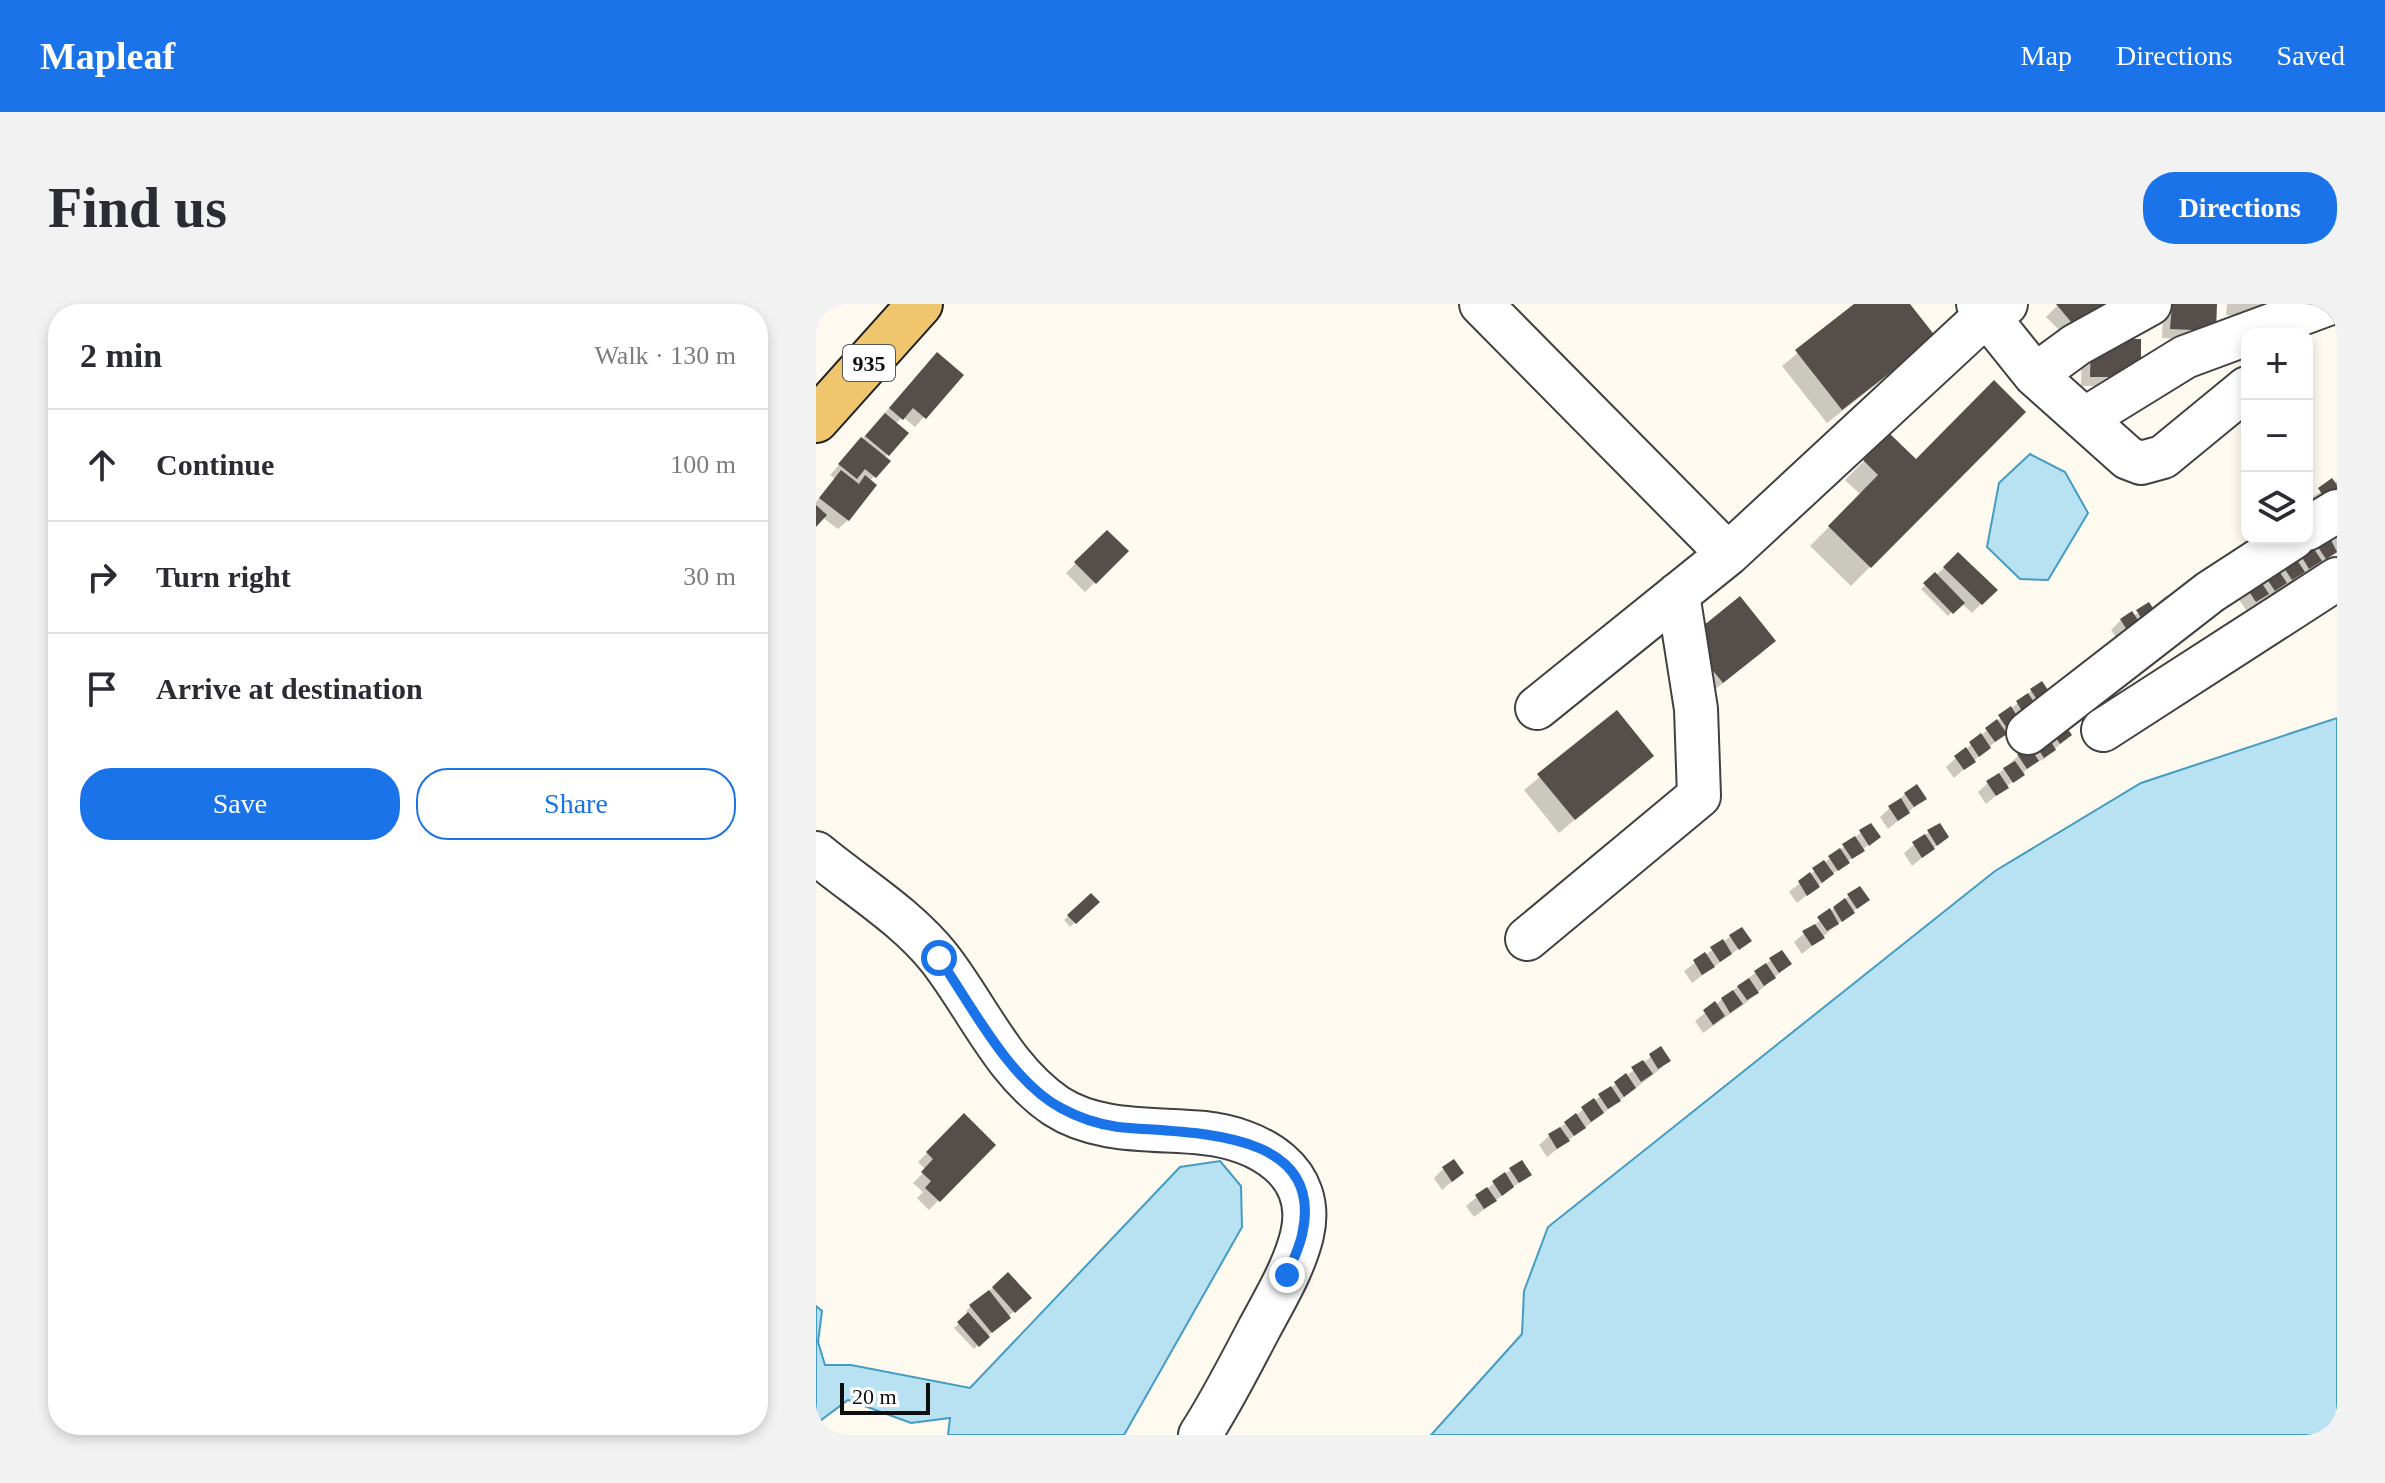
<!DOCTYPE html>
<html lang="en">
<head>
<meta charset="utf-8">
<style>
	body { margin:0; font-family:"Times New Roman",serif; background:#f2f2f3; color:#2b2b33 }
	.controls { position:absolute; right:24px; top:24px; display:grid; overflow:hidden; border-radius:16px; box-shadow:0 4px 12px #0003 }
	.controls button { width:72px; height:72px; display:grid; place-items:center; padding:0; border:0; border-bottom:2px solid #e1e1e2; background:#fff; color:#2b2b33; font:40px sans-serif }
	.scale { position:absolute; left:24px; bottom:20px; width:90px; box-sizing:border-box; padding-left:8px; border:4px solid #0e0e0e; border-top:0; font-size:22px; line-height:28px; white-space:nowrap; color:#0e0e0e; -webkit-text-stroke:6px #fff; paint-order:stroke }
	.stop { position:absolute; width:24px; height:24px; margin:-18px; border:6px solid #1a73e8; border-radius:50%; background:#fff }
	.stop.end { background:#1a73e8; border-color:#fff; box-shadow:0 2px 8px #0008 }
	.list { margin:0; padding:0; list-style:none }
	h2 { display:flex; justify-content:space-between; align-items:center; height:104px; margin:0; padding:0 32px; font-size:34px }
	h2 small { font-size:26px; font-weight:400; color:#7c7c81 }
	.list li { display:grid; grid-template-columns:52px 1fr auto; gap:24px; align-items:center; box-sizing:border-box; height:112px; padding:0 32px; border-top:2px solid #e1e1e2 }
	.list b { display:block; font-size:30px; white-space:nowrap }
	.list em { font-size:26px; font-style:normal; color:#7c7c81 }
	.actions { display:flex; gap:16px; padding:24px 32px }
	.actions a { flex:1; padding:18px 0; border:2px solid #1a73e8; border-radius:32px; text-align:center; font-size:28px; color:#1a73e8 }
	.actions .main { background:#1a73e8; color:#fff }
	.icon { flex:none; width:44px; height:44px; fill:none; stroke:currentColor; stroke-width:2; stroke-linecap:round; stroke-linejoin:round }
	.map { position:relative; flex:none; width:1521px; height:1131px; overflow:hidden; border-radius:32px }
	header { display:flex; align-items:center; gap:48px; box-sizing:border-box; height:112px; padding:0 40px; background:#1a73e8; color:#fff }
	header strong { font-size:38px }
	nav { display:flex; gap:44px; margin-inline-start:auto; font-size:28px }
	.intro { display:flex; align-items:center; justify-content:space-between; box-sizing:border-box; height:192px; padding:0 48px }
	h1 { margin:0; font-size:56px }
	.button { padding:20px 36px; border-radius:32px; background:#1a73e8; color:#fff; font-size:28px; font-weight:700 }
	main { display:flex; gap:48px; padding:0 48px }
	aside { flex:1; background:#fff; border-radius:32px; box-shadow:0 4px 12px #0003 }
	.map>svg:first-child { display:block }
	.water { fill:#b8e1f2; stroke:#439cc4; stroke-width:2 }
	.shadow { fill:#0003 }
	.building { fill:#564e4b }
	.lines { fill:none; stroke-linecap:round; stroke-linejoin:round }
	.minor-casing { stroke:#414141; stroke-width:46 }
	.major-casing { stroke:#1f1f1f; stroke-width:48 }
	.minor { stroke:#fff; stroke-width:42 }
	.major { stroke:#efc56e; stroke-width:44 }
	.route { stroke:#1a73e8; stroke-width:10 }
	.labels { text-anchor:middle; stroke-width:8; stroke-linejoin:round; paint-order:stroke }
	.shield { fill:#fff; stroke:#565656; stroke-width:2 }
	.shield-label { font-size:22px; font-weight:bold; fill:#0e0e0e }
</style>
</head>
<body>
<header>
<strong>Mapleaf</strong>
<nav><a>Map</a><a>Directions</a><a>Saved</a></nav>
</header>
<div class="intro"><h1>Find us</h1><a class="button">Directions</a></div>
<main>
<aside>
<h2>2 min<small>Walk · 130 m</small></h2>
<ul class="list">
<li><svg class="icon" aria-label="ahead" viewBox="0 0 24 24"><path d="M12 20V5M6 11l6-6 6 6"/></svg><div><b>Continue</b></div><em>100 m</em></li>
<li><svg class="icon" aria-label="right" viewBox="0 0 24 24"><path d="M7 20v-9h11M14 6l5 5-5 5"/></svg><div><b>Turn right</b></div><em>30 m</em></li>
<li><svg class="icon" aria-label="arrive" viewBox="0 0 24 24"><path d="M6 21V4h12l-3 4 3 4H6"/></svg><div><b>Arrive at destination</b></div></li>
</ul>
<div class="actions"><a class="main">Save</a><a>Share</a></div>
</aside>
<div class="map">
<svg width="1521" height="1131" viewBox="0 0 1521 1131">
	<rect width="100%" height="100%" fill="#fefaf0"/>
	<path class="water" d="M1214 150 1249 168 1272 209 1232 276 1204 275 1171 243 1183 179Z
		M1521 414V1131H615L706 1030 708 987 732 923 1179 567 1325 479Z
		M404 857 425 882 426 923 308 1131H132L134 1114 95 1119 32 1096 0 1120V1002L6 1007 2 1038 9 1061H35L154 1084 364 863Z"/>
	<path class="shadow" d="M1041 0H1091L1103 47 1011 119 966 62Z
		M1243 0H1285L1250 33 1230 13Z
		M1351 0H1399L1389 36 1346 34 1347 4Z
		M1411 0H1457L1447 14 1410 11Z
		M1266 46 1313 82H1265Z
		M112 60 145 71 99 123 87 113 79 120 90 130 68 154 72 157 54 177 32 216 22 225 6 213 0 220V198L19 175 14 171Z
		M1207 108 1035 282 994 242 1045 191 1029 176 1073 132 1100 158Z
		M1521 177V196L1503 209 1494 195Z
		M291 228 310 247 269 288 250 269Z
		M1521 229V249L1430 306 1422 294Z
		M1142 251 1179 286 1156 309 1145 299 1132 312 1105 285Z
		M1351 291 1359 303 1303 337 1295 326 1305 316 1335 304Z
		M863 346 948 347 897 387Z
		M1215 387 1233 391 1138 474 1130 463Z
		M801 409 835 451 743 529 708 486Z
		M1254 431 1228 455 1217 460 1170 500 1162 488 1202 452 1226 436Z
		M1089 490 1108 495 1072 525 1064 513Z
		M1054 521 1062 533 981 599 973 588Z
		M1113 528 1131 533 1096 562 1088 549Z
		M275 592 281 598 254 623 248 616Z
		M1033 592 1051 596 986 650 978 638Z
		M915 632 933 637 876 679 868 667Z
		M955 656 973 660 931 698 887 729 879 717Z
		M845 745 853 756 843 766 731 853 723 841 733 832Z
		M148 812 177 841 113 906 101 894 107 888 97 879 110 866 102 858Z
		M627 865 646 869 626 886 618 874Z
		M694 866 713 871 658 913 650 902Z
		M192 971 213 993 158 1045 138 1024 153 1010 150 1007 154 1003Z"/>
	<path class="building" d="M1038 0H1094L1120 33 1026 106 979 46Z
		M1240 0H1288L1261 25Z
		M1356 0H1401L1400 27 1354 25Z
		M1275 35H1325V73H1274Z
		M121 48 148 71 110 115 97 104 87 116 73 104Z
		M1178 76 1210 108 1055 264 1012 222 1062 171 1047 156 1073 129 1100 155Z
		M69 109 93 129 73 152 49 132Z
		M45 133 75 157 60 174 49 165 41 175 22 160Z
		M25 166 43 180 49 171 61 181 33 217 3 194Z
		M1516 174 1521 181V196L1513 201 1502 184Z
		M0 201 11 211 0 223Z
		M291 226 313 247 280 280 258 258Z
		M1513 232 1521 248 1510 255 1500 240Z
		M1496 242 1506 257 1493 265 1484 250Z
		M1142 248 1182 286 1166 301 1127 263Z
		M1479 253 1489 268 1476 276 1466 261Z
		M1461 264 1471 279 1459 287 1449 272Z
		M1119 268 1149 299 1137 310 1107 279Z
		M1443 275 1453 290 1440 298 1430 283Z
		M924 292 960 337 907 379 871 335Z
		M1333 298 1343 313 1330 321 1320 306Z
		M1316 307 1326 322 1313 329 1304 315Z
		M1226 377 1236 392 1224 400 1214 385Z
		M1212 389 1222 404 1209 412 1200 397Z
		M1195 402 1204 417 1192 426 1182 411Z
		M801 406 838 452 759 516 721 470Z
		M1181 415 1191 430 1179 438 1169 424Z
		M1246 417 1256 431 1244 440 1234 425Z
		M1165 429 1175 444 1163 453 1153 438Z
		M1231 431 1240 446 1228 454 1218 439Z
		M1213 442 1223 457 1211 465 1201 450Z
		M1150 443 1160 458 1148 466 1138 452Z
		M1199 457 1209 471 1197 479 1187 464Z
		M1183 469 1193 484 1180 492 1170 477Z
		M1101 480 1111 495 1098 503 1088 489Z
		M1085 494 1094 509 1082 517 1072 502Z
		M1055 519 1065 533 1053 542 1043 526Z
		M1124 519 1133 533 1121 542 1111 526Z
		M1109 530 1119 545 1106 554 1096 538Z
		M1039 532 1049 547 1036 555 1026 540Z
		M1024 544 1034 559 1022 567 1012 552Z
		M1008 556 1018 570 1006 579 996 564Z
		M994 568 1004 583 991 592 982 577Z
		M1044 582 1054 596 1041 605 1031 590Z
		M275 589 284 598 260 620 251 611Z
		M1029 594 1039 609 1026 618 1017 603Z
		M1014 604 1023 620 1011 627 1001 613Z
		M999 620 1009 634 996 642 986 627Z
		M926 623 936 637 923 646 913 631Z
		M907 635 916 650 904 658 894 643Z
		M966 646 976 660 963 669 953 654Z
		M889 648 899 663 886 671 877 656Z
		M950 659 960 674 948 682 938 667Z
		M933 674 943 689 931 696 921 682Z
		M917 686 927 700 914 709 905 694Z
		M899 697 909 712 897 721 887 706Z
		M845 742 855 757 842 765 833 750Z
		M827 756 837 770 825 778 815 763Z
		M810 769 820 784 808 793 798 778Z
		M795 782 805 797 792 805 782 790Z
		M778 794 788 809 775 818 765 803Z
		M148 809 180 841 124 898 109 884 115 877 105 868 117 855 110 848Z
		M760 809 770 824 758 832 748 818Z
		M744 823 754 837 741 845 732 830Z
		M638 855 648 869 636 878 626 863Z
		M706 856 716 871 703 879 693 864Z
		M689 868 698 883 686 892 676 877Z
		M671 883 681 897 668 905 659 891Z
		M192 968 216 994 199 1009 176 983Z
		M173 986 195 1014 176 1029 153 1001Z
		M152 1008 174 1033 163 1043 141 1018Z"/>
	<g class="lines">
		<defs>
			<path id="minor" d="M665 0 912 250 1170 11 1190 0
				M1162 0 1219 71 1312 154 1325 159 1347 153 1431 84
				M1219 71 1260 41 1334 0
				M1270 114 1369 53 1512 0
				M1491 225 1521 207
				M721 404 912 250
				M1287 426 1521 275
				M1212 429 1394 288 1477 234
				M0 549C41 583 91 613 124 655 162 704 187 766 240 802 283 830 339 824 388 829 443 835 501 867 486 931 478 964 459 995 443 1025 424 1061 406 1097 384 1131
				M711 635 883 492 880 405 862 290"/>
			<path id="major" d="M0 116 104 0"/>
		</defs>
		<use href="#minor" class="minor-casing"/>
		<use href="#major" class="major-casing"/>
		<use href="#minor" class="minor"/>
		<use href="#major" class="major"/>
	</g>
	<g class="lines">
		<path class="route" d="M123 654C155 701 194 777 245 804 263 814 281 820 302 823 369 830 511 822 486 931 483 945 476 958 471 971"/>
	</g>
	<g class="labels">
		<rect class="shield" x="27" y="41" width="52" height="36" rx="6"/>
		<g class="shield-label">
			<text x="53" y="67">935</text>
		</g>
	</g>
</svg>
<div class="controls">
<button>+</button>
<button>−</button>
<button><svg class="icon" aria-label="layers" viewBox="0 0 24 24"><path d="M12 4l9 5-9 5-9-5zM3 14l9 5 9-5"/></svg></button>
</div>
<div class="scale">20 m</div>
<div class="stop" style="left:123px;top:654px"></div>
<div class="stop end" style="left:471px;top:971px"></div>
</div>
</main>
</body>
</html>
